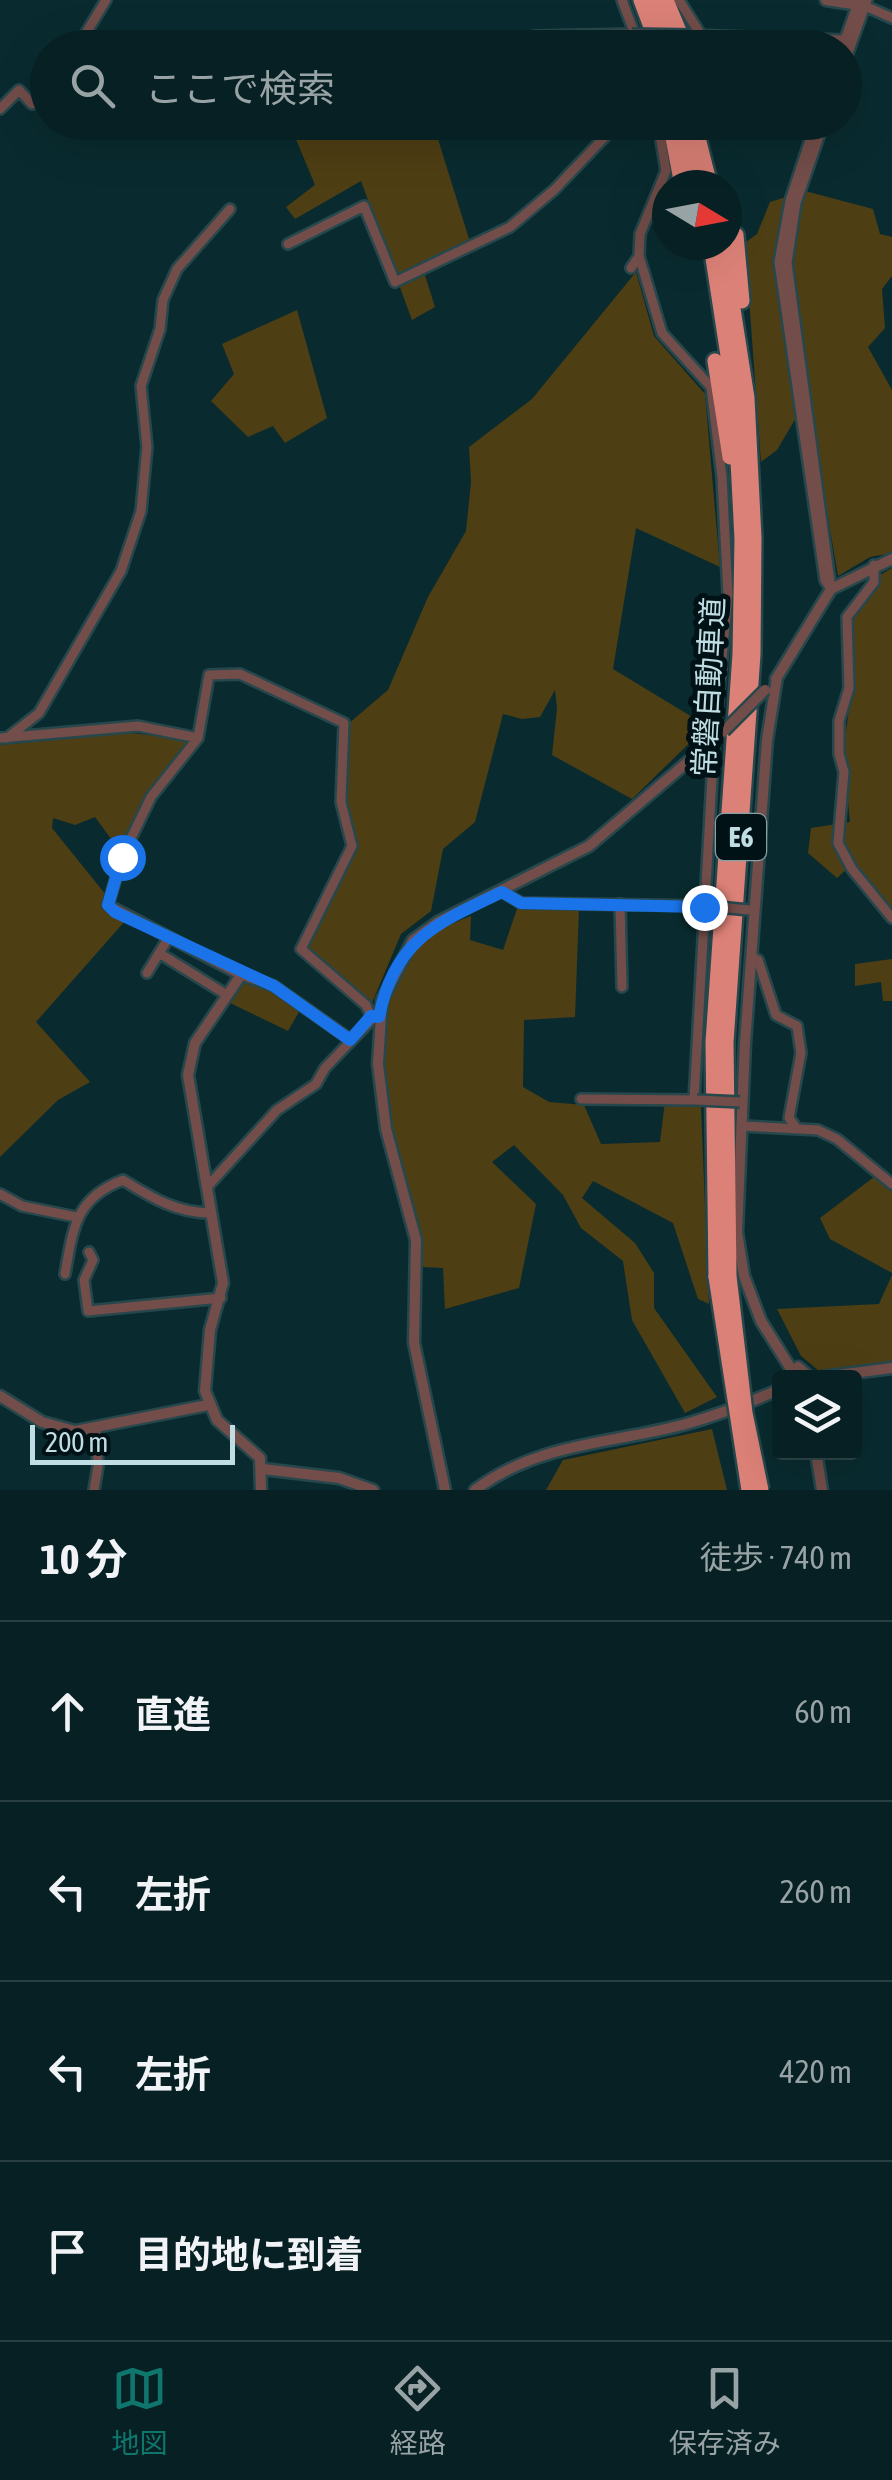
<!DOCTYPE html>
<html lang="ja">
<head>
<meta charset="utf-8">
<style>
	body { margin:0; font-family:"Asap Condensed","Noto Sans JP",sans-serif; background:#152d30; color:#f1f3f6 }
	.controls { position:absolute; right:30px; bottom:30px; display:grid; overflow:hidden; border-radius:10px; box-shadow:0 10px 40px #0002 }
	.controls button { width:90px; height:90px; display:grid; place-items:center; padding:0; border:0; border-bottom:2px solid #283e41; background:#072023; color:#f1f3f6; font:50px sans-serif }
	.compass { position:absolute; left:652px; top:170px; width:90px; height:90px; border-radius:50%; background:#072023; box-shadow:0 10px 40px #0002; rotate:100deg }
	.scale { position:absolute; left:30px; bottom:25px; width:205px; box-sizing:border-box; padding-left:10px; border:5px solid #bfdde2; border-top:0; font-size:28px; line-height:35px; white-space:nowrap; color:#bfdde2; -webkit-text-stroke:8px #001216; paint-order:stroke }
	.stop { position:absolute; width:30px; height:30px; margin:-22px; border:8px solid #1a73e8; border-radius:50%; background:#fff }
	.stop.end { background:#1a73e8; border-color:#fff; box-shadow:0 2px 10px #0008 }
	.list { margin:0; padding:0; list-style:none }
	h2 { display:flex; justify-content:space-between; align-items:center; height:130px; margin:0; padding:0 40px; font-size:42px }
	h2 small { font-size:32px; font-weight:400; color:#98a3a6 }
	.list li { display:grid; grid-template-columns:65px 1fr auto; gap:30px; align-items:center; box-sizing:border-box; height:180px; padding:0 40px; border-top:2px solid #283e41 }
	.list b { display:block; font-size:38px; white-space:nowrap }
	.list em { font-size:32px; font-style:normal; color:#98a3a6 }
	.icon { flex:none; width:55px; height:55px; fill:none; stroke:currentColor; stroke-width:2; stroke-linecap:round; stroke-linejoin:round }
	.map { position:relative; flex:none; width:892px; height:1490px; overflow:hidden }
	.search { position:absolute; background:#072023; box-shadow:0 10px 40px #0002; left:30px; right:30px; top:30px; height:110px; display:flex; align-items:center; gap:25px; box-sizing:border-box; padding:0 35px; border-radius:55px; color:#98a3a6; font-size:38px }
	.sheet { height:850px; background:#072023 }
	nav { display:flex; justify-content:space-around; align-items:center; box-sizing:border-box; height:140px; border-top:2px solid #283e41; background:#072023; font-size:28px; color:#98a3a6 }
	nav a { display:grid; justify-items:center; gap:5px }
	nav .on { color:#0f766e }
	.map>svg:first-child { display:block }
	.green { fill:#4e3e14 }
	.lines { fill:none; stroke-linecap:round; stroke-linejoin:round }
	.minor-casing { stroke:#26474c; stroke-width:14 }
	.tertiary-casing { stroke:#26474c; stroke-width:15 }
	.motorway-casing { stroke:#26474c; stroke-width:20 }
	.minor { stroke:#724d49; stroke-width:9 }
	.tertiary { stroke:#724d49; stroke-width:10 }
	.motorway { stroke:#db8177; stroke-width:15 }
	.minor-bridge-casing { stroke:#26474c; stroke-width:14; stroke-linecap:butt }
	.tertiary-bridge-casing { stroke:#26474c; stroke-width:15; stroke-linecap:butt }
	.motorway-bridge-casing { stroke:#26474c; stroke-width:20; stroke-linecap:butt }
	.minor-bridge { stroke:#724d49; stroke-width:9 }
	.tertiary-bridge { stroke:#724d49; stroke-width:10 }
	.motorway-bridge { stroke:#db8177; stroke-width:15 }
	.route { stroke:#1a73e8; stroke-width:12 }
	.labels { text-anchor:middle; stroke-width:10; stroke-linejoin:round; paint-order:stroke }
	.shield { fill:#001216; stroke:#86a0a5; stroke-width:2.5 }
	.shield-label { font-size:28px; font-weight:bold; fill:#bfdde2 }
	.street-label { font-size:30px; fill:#bfdde2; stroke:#001216 }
</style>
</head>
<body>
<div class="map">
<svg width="892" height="1490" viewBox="0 0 892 1490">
	<rect width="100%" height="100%" fill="#092b2f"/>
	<path class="green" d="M314 123H433L470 242 423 269 435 307 412 320 361 181 295 219 286 207 315 185 293 132Z
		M805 191 873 209 880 234 892 237V276L882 289 885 328 868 347 892 390V553L870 557 838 576 810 412 797 416 777 450 761 462 745 243 757 234 770 202Z
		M636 272 654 336 705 394 720 567 636 528 613 669 707 726 632 799 552 755 557 709 555 690 540 717 522 719 503 714 475 822 443 849 431 911 401 934 371 1005 307 949 355 848 346 799 348 724 388 690 428 597 466 531 471 482 469 447 532 399Z
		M297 310 327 418 285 443 273 426 248 437 211 401 234 374 222 344Z
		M892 568V912L852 864 837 878 808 853 811 828 850 822 843 753 852 688 851 619 880 575Z
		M130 733 185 739 189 745 120 851 95 817 75 825 53 818 52 828 106 895 105 908 125 921 36 1022 90 1082 58 1100 0 1157V745Z
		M519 903 579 908 575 1017 524 1020 523 1087 549 1102 584 1105 601 1144 660 1142 665 1101 701 1107 709 1304 698 1299 673 1223 593 1181 582 1198 635 1243 654 1273V1308L717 1397 685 1413 632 1320 623 1261 581 1228 563 1195 514 1145 492 1162 536 1204 519 1288 445 1309 443 1268 423 1267C411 1154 313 971 471 916L470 940 503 950Z
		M892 959V1001H883L881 982 855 986V964Z
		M245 981 273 990 300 1010 288 1031 228 1002Z
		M874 1177 892 1188V1273L830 1239 820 1218Z
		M892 1275V1365L819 1371 801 1356 777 1309 879 1304Z
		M712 1429 727 1490H546L563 1460Z"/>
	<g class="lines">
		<defs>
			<path id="minor" d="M622 0 640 48
				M679 0 701 35
				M865 6 892 18
				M691 35 844 40
				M77 48 106 0
				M477 48 535 36 632 34
				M842 48 859 0
				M844 64 867 0
				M0 109 19 90 32 104 48 88
				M816 122 790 201 779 262 825 580 831 589
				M824 122 796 203 787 263 831 589
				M288 244 364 206 395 282 510 227 554 190 619 122
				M639 256 662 333 711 387 722 477 728 594 714 742 694 1100
				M631 268 639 256 640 234 666 171 658 122
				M874 565V582L847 617 849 688 839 721V754L844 772 838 843 852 869 892 918
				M0 738 138 726 198 738
				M7 738 39 713 121 571 141 511 147 447 141 386 160 329 163 300 177 269 230 209
				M501 891 521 903 708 906
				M620 904 622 987
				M159 953 227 995
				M752 957 758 960 776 1015 797 1026 801 1053 789 1118 795 1126
				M147 973 169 937
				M351 1040 274 986 241 975 108 905 122 857 151 797 198 738 209 675 240 674 344 723 341 802 352 846 301 949 366 1005 371 1016
				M581 1099 697 1100
				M743 1126 818 1130 837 1139 892 1184
				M207 1187 277 1110 316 1084 325 1068 374 1017
				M0 1194 22 1206 76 1217
				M89 1252 93 1260 84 1280 88 1311 221 1298
				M65 1274C73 1229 75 1198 123 1180 152 1198 177 1213 211 1213
				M94 1490 98 1466 96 1431"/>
			<path id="tertiary" d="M826 0 865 6
				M777 677 767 740 745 1043 737 1232 744 1276 761 1321 791 1369
				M776 679 831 589 892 559
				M241 975 195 1043 188 1075 223 1283 210 1330 205 1391 217 1420 260 1458 261 1490
				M785 1378 798 1367 811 1378
				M815 1378 892 1368
				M0 1396 42 1422 75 1431 208 1405
				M816 1452 822 1490
				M263 1469 339 1478 373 1490
				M445 1490 414 1343 416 1240 386 1129 378 1064 382 1000 413 940 438 922 589 846 724 731
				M475 1490C539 1442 612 1444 686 1424 718 1415 749 1403 780 1389"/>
			<path id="motorway" d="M641 0 659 48
				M654 0 671 48
				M666 0 686 48
				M670 122 681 180
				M682 122 697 185
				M694 122 710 185
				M736 235 742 301
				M711 245 735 401 742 539 740 654 713 1042 716 1277
				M723 245 747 398 754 538 753 654 726 1042 729 1276
				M715 361 730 457"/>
		</defs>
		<use href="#minor" class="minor-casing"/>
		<use href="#tertiary" class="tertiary-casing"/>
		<use href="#motorway" class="motorway-casing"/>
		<use href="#minor" class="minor"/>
		<use href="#tertiary" class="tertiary"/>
		<use href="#motorway" class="motorway"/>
		<defs>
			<path id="minor-bridge" d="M632 34 691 35
				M708 906 749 910
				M697 1100 740 1102"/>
			<path id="tertiary-bridge" d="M724 731 765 690"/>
			<path id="motorway-bridge" d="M729 1276 745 1413 761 1490
				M716 1277 749 1490"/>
		</defs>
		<use href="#minor-bridge" class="minor-bridge-casing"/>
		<use href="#tertiary-bridge" class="tertiary-bridge-casing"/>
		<use href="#motorway-bridge" class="motorway-bridge-casing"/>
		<use href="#minor-bridge" class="minor-bridge"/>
		<use href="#tertiary-bridge" class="tertiary-bridge"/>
		<use href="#motorway-bridge" class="motorway-bridge"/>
	</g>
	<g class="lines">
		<path class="route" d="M122 857 108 905 115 912 274 986 350 1040 371 1016 379 1017C394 940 437 923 502 892L521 903 704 907"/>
	</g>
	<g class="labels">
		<rect class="shield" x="716" y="814" width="50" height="46" rx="8"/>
		<g class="shield-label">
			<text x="741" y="847">E6</text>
		</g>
		<g class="street-label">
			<text transform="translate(709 687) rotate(-87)" y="10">常磐自動車道</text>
		</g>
	</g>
</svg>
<div class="controls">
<button><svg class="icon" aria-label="layers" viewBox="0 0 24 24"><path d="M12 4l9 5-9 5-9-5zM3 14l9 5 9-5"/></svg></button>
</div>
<svg class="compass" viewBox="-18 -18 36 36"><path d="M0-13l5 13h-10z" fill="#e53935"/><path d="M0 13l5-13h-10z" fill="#98a3a6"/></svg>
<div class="scale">200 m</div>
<div class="stop" style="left:122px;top:857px"></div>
<div class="stop end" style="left:704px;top:907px"></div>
<div class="search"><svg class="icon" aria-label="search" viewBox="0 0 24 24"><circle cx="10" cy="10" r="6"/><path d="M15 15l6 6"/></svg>ここで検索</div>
</div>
<section class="sheet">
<h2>10 分<small>徒歩 · 740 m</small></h2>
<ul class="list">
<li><svg class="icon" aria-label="ahead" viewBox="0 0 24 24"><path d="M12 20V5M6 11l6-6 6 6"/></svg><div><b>直進</b></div><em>60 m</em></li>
<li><svg class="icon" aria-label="left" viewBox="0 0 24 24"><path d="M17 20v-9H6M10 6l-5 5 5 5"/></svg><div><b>左折</b></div><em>260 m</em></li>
<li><svg class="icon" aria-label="left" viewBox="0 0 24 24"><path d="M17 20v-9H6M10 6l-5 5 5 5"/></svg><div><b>左折</b></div><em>420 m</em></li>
<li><svg class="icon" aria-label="arrive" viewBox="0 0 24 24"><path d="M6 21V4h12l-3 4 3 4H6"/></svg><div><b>目的地に到着</b></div></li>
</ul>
</section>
<nav>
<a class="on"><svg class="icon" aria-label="map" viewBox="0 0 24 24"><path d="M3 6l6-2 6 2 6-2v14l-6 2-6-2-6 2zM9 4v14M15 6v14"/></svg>地図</a>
<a><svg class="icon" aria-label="directions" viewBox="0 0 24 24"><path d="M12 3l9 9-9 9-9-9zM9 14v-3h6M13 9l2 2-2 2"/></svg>経路</a>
<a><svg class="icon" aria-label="saved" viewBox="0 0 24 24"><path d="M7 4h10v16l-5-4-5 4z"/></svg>保存済み</a>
</nav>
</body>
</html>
